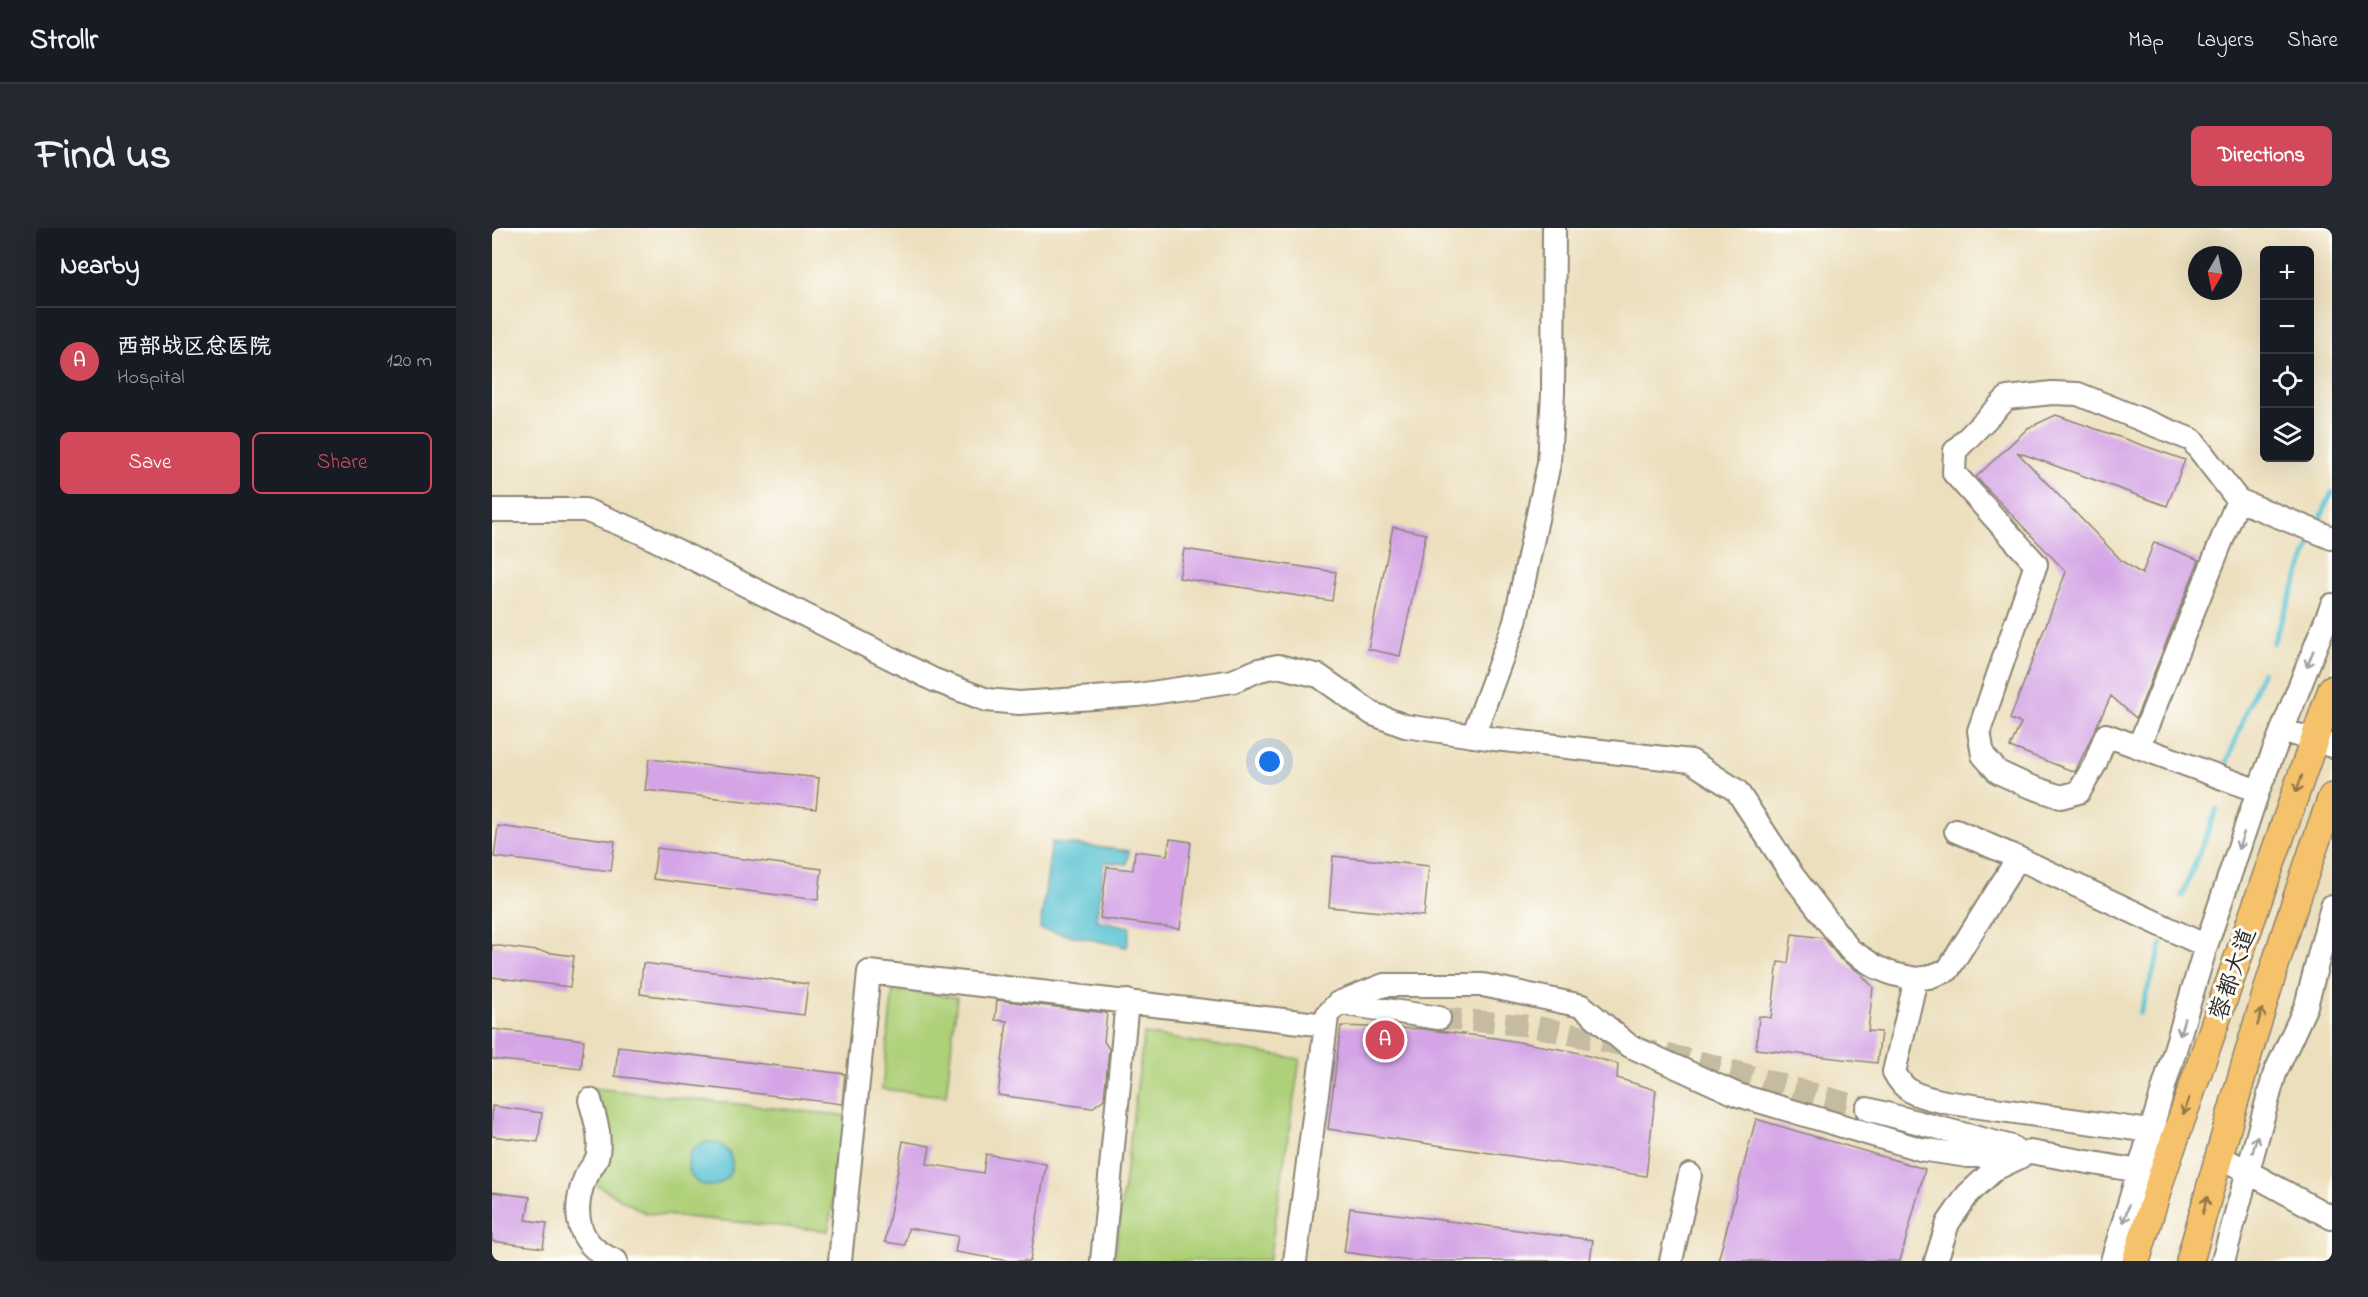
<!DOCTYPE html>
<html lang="en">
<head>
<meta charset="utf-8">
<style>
	body { margin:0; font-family:"Indie Flower","LXGW WenKai TC",sans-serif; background:#242831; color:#f1f3f6 }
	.controls { position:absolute; right:18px; top:18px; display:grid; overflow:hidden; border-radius:9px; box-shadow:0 6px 24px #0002 }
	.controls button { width:54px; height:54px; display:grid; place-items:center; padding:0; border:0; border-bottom:2px solid #363941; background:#171b24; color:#f1f3f6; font:30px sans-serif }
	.compass { position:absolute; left:1696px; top:18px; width:54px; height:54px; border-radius:50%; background:#171b24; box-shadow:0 6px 24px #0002; rotate:189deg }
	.you { position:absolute; left:778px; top:534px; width:21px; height:21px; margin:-15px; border:4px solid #fff; border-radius:50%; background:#1a73e8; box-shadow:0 0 0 9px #1a73e833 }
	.badge { display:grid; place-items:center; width:39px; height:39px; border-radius:50%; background:#d1495b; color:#fff; font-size:20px; font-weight:700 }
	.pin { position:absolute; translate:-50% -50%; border:3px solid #fff; box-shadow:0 2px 6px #0006 }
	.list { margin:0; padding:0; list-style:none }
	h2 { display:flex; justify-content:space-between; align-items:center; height:78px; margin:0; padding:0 24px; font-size:26px }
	h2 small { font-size:20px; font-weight:400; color:#9ea1a6 }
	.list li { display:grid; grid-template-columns:39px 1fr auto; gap:18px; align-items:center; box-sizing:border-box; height:108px; padding:0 24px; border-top:2px solid #363941 }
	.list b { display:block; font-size:22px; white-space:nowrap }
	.list p { margin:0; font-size:20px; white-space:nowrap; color:#9ea1a6 }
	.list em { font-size:20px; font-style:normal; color:#9ea1a6 }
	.actions { display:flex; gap:12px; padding:18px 24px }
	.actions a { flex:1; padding:14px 0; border:2px solid #d1495b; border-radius:9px; text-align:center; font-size:21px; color:#d1495b }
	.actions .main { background:#d1495b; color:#fff }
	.icon { flex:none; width:33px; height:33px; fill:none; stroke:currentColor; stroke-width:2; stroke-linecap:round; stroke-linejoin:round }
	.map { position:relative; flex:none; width:1840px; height:1033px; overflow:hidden; border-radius:9px }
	header { display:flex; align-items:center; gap:36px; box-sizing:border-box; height:84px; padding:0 30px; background:#171b24; border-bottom:2px solid #363941 }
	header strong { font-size:28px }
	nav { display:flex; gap:33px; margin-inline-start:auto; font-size:21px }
	.intro { display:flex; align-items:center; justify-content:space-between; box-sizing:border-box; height:144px; padding:0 36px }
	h1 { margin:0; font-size:42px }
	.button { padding:15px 27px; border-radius:9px; background:#d1495b; color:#fff; font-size:21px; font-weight:700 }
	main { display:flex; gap:36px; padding:0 36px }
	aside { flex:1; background:#171b24; border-radius:9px; box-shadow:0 6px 24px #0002 }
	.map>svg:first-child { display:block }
	.green { fill:#aed078; stroke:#6c7e52; stroke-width:1.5 }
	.water { fill:#58c2d3; stroke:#42767f; stroke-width:1.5 }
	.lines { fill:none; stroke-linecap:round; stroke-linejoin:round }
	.stream { stroke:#58c2d3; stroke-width:5 }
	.building { fill:#d4a4e6 }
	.minor-tunnel { stroke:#c5bba0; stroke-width:22; stroke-dasharray:22 11; stroke-linecap:butt }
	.minor-casing { stroke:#8c8574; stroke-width:26 }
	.major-casing { stroke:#8c8574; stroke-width:30 }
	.minor { stroke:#fff; stroke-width:22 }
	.major { stroke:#f5c16b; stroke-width:27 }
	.oneway { stroke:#a0a0a0 }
	.oneway2 { stroke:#90764b }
	.labels { text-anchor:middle; stroke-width:6; stroke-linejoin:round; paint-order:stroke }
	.street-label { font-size:24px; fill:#2b2b2b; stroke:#fdfcf7 }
</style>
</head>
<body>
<header>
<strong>Strollr</strong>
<nav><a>Map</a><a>Layers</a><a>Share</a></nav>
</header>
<div class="intro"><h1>Find us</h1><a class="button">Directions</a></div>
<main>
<aside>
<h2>Nearby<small></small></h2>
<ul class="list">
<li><span class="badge">A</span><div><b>西部战区总医院</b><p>Hospital</p></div><em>120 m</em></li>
</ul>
<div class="actions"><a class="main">Save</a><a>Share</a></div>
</aside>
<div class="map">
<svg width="1840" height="1033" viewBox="0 0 1840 1033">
	<rect width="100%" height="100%" fill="#fdfcf7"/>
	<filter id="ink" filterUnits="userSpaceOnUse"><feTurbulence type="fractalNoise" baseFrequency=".0167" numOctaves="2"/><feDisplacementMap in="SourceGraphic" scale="12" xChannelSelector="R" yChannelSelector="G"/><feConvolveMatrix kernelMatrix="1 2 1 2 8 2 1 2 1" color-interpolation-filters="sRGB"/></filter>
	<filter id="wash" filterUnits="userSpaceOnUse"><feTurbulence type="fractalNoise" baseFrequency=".008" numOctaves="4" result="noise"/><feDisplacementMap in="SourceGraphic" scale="24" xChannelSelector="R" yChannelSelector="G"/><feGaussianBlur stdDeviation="1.35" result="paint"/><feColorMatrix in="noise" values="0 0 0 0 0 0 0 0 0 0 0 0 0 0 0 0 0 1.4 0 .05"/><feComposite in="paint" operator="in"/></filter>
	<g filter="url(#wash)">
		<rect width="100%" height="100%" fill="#ecdfbd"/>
		<path class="green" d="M401 762 465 769 454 868 390 861Z
			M652 806 808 831 777 1033H622Z
			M101 860 356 888 336 1003 153 985 103 956 115 933 119 900Z"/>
		<path class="water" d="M560 614 637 623 635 636 612 634 604 692 638 699 635 719 548 701Z
			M196 936a22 22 0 1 1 44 0a22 22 0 1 1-44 0Z"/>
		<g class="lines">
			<path class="stream" d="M1829 289 1840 264
				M1781 415 1818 317
				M1735 534 1770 444
				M1690 668 1725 581
				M1648 785 1670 716"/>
		</g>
		<g id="blocks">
			<path class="building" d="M1564 187 1693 232 1675 278 1525 224 1630 333 1650 346 1662 314 1707 332 1644 490 1619 468 1583 544 1518 519 1529 495 1518 491 1574 344 1484 249 1536 200Z
				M901 299 934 306 908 428 876 421Z
				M692 321 844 344 840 373 687 350Z
				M157 531 327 550 324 581 153 562Z
				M6 598 123 613 119 643 2 629Z
				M678 611 699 614 688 701 608 690 615 639 641 642 643 623 675 627Z
				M165 620 330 641 326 672 161 651Z
				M841 628 937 638 932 688 837 679Z
				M1300 706 1332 710 1348 731 1368 745 1381 759 1376 803 1389 804 1385 835 1264 821 1267 788 1279 790 1286 734 1296 735Z
				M0 717 82 728 78 759 0 749Z
				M151 735 316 756 312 787 148 766Z
				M505 772 615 785 612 813 617 821 612 871 600 880 506 867 515 793 503 792Z
				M849 798 930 801 1003 810 1079 823 1126 836 1125 850 1164 862 1154 948 836 901Z
				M0 801 92 812 89 841 0 831Z
				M126 818 353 846 350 876 123 848Z
				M0 878 50 885 46 914 0 908Z
				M1264 891 1433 941 1408 1033H1226Z
				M411 913 438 918 435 936 491 945 494 926 554 936 538 1033H517L463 1024 466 1008 416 1000 413 1017 393 1014Z
				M0 964 38 969 34 992 55 995 51 1020 0 1013Z
				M858 980 1101 1012 1098 1033H917L852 1024Z"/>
		</g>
	</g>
	<g filter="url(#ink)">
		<use href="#blocks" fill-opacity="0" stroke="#8c8574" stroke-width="1.5"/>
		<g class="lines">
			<path class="minor-tunnel" d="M947 790 1041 798 1213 835 1375 881"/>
			<defs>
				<path id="minor" d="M0 282H93L148 304 442 452 495 472 527 475 646 467 741 453 767 442 786 438 827 448 881 486 913 498 1003 511 1199 533 1245 563 1301 648 1358 722 1384 739 1401 746 1424 751 1437 749 1456 742 1526 630 1714 718
					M1790 502 1840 518
					M981 508 1023 394 1057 235 1061 165 1062 0
					M1647 518 1746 272
					M1766 563 1614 507 1603 536 1587 564 1569 569 1534 557 1506 544 1491 527 1487 503 1544 336 1462 245 1463 223 1515 170 1560 165 1586 166 1700 212 1746 272 1840 310
					M1464 603 1526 630
					M1424 751 1402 844C1414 867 1428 868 1453 874L1672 905
					M847 775 947 790
					M98 872C103 891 109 906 106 926 105 935 96 942 93 950 79 986 85 1018 124 1033
					M1375 881 1520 919
					M1727 928 1840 990
					M348 1033 377 744 834 797 835 787 846 775 892 757H991L1090 778 1136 817 1246 867 1428 921 1476 928 1538 924 1670 947
					M610 1033 635 773
					M803 1033 834 797
					M1179 1033 1198 947
					M1444 1033 1456 995 1476 966 1503 941 1528 929
					M1620 1033 1714 718 1766 563 1840 377
					M1731 1033 1783 845 1814 778 1840 678"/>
				<path id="major" d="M1644 1033 1670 947 1840 461
					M1698 1033C1741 877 1784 721 1840 569"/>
			</defs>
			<use href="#minor" class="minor-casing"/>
			<use href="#major" class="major-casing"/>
			<use href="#minor" class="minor"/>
			<use href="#major" class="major"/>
		</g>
		<defs><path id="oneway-shaft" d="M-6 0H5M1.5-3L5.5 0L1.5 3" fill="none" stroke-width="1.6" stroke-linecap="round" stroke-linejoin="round" transform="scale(1.5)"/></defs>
		<g class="oneway">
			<use href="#oneway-shaft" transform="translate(1818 431) rotate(112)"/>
			<use href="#oneway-shaft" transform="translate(1749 613) rotate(109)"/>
			<use href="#oneway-shaft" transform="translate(1690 799) rotate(106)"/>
			<use href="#oneway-shaft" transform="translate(1763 916) rotate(-74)"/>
			<use href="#oneway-shaft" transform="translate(1634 986) rotate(107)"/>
		</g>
		<g class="oneway2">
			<use href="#oneway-shaft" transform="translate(1807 556) rotate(109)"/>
			<use href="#oneway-shaft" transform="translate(1768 789) rotate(-73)"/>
			<use href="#oneway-shaft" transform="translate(1694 878) rotate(109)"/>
			<use href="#oneway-shaft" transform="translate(1713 977) rotate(-75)"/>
		</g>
	</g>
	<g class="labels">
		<g class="street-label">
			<text transform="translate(1740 746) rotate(-71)" y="8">蓉都大道</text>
		</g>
	</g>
</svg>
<div class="controls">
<button>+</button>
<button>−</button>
<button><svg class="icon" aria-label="locate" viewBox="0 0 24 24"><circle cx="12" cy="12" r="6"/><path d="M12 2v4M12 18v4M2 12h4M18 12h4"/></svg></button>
<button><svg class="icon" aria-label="layers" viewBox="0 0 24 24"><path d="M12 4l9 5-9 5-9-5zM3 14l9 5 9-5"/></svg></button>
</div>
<svg class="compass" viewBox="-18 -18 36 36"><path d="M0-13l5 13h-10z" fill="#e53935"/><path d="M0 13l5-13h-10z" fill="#9ea1a6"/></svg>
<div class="you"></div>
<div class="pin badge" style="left:893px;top:812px">A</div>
</div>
</main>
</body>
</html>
